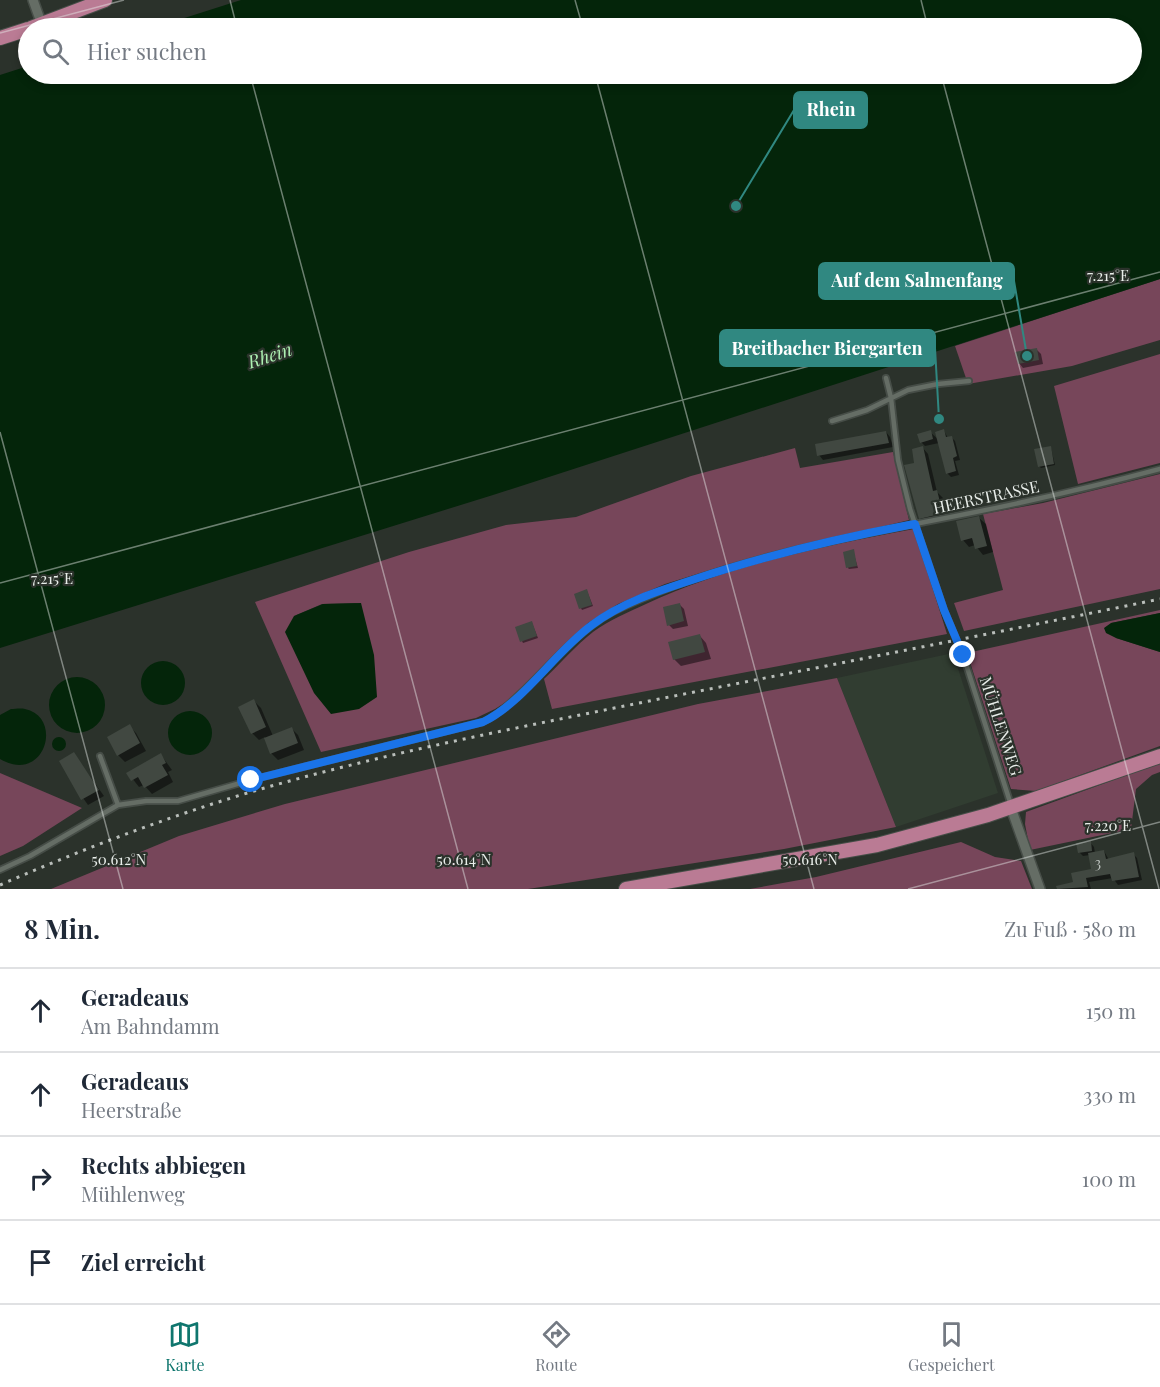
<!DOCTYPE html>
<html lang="de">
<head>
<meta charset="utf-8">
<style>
	body { margin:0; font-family:"Playfair Display",serif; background:#f2f2f3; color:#1f2937 }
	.stop { position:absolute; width:18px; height:18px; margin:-14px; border:4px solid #1a73e8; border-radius:50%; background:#fff }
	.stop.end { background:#1a73e8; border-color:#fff; box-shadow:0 2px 6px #0008 }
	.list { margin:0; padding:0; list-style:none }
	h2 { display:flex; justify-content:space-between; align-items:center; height:78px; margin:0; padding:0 24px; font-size:26px }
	h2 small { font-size:20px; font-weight:400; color:#747a83 }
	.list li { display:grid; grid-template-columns:39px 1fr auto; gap:18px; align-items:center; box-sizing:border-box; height:84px; padding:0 24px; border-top:2px solid #e0e1e3 }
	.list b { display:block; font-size:22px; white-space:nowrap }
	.list p { margin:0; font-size:20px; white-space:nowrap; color:#747a83 }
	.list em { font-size:20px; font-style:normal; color:#747a83 }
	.icon { flex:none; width:33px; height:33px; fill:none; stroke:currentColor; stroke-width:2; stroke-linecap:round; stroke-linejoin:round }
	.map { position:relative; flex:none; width:1160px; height:889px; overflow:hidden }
	.search { position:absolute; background:#fff; box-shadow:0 3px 9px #0003; left:18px; right:18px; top:18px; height:66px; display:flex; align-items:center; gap:15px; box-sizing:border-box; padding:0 21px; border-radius:33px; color:#747a83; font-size:22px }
	.sheet { height:414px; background:#fff }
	nav { display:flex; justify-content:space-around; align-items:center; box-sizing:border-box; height:84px; border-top:2px solid #e0e1e3; background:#fff; font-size:16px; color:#747a83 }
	nav a { display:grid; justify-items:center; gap:3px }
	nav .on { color:#0f766e }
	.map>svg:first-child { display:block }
	.built { fill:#313d31 }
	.green { fill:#77465a; fill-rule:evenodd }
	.water { fill:#04250a }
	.shadow { fill:#0007 }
	.building { fill:#414841 }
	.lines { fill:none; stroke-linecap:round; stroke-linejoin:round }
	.service-casing { stroke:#464d47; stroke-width:8 }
	.minor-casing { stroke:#464d47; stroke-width:12 }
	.primary-casing { stroke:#464d47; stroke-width:16 }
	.service { stroke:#656d65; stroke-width:4.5 }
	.minor { stroke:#656d65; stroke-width:9 }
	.primary { stroke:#ba7b94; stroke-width:14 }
	.rail { stroke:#b9beba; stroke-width:3; stroke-dasharray:3 6; stroke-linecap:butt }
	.route { stroke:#1a73e8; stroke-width:8 }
	.ticks { fill:none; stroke:#e9eeea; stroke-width:1.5; stroke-opacity:0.45 }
	.labels { text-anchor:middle; stroke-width:4.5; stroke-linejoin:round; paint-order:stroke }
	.number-label { font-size:14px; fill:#bfc4c0 }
	.street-label { font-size:16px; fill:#e9eeea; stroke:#2b322b }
	.water-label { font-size:18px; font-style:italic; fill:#adf0b2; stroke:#2b322b }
	.ticks-label { font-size:15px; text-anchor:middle; fill:#e9eeea; stroke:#2b322b; stroke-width:4.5; stroke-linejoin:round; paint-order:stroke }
	.leader { fill:none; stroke:#308881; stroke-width:2 }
	.callout-dot { fill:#308881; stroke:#2b322b; stroke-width:2 }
	.callout { fill:#308881; stroke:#308881; stroke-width:2 }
	.callout-label { font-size:18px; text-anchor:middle; font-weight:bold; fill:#fff }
</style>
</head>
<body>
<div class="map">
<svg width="1160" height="889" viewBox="0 0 1160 889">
	<rect width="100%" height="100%" fill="#2b322b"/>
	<path class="built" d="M953 653 998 793 896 827 837 678Z"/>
	<path class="green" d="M1160 279V340L1072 366 968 384 955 346Z
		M1160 354V463L1078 484 1054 386Z
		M795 448 800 468 893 452 909 520 726 565 665 584 618 604 588 623 509 700 495 709 476 718 321 752 255 602 409 552 506 525 576 517 691 476ZM360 603 294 616 322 604Z
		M1160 474V589L964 631 954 603 1003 590 983 514 1043 503Z
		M914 529 947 634 552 709 544 679C560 664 576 645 593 632 609 620 629 612 646 604 730 565 823 546 914 529Z
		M1160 610V613L1111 623 1116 638 1160 652V746L1036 791 1011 789 967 653Z
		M837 678 896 827 784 849 528 889H51L179 836 285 804 698 704Z
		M1160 763V772L1152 775 1136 789 1131 829 1030 850 1025 824 1026 812Z
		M0 773 82 808 23 846 0 856Z
		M961 842 995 857 1021 861 1032 889H750L816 877Z"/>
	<path class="water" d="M241 0H1160V279L493 495 0 648V75L28 66V74H1132V28H153Z
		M361 603 374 655 377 697 359 709 331 714 314 693 285 632 294 616 323 604Z
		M1160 613V652L1116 638 1106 633 1104 628 1111 623Z
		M141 683a22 22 0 1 1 44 0a22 22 0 1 1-44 0Z
		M49 705a28 28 0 1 1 56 0a28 28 0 1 1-56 0Z
		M11 709C15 709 21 708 25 709 64 717 45 785 0 759V715Z
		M168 733a22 22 0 1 1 44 0a22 22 0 1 1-44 0Z
		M52 744a7 7 0 1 1 14 0a7 7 0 1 1-14 0Z"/>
	<path class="shadow" d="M1037 350 1041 354 1043 364 1023 368 1019 363Z
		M944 431 948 438 951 437 955 441 960 460 955 461 959 475 951 477 947 473 939 443 925 446 921 442 930 432 939 440Z
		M886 432 890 437 893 447 823 460 819 455Z
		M922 447 928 454 937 492 943 498 946 508 942 510 945 520 926 524 920 518 916 464Z
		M1051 448 1055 465 1041 468 1039 466Z
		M979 518 986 524 993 552 983 555 975 545 969 547 963 540Z
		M853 551 858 568 849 569 848 568Z
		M587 591 593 606 582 610 581 608Z
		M680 605 684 609 688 626 673 629 669 625Z
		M532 623 538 638 523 643 522 641Z
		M700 636 706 643 711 659 681 666 674 659Z
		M254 701 261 708 273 736 291 728 298 735 304 750 278 760 271 753 265 737 259 740 252 733Z
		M129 726 136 733 146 751 125 762 118 755Z
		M74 754 104 796 88 805 71 781Z
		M161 755 172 770 168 772 173 782 152 794 144 785 139 787 128 773Z
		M1090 842 1094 847 1095 853 1104 851 1109 860 1133 854 1137 858 1142 880 1118 885 1113 878 1089 882 1091 889H1060V887L1075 883 1093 870 1090 855 1083 856 1079 852Z"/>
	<path class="building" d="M1037 348 1039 360 1018 364 1015 352Z
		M944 429 946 437 952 436 957 456 953 458 956 471 946 474 935 432Z
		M931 430 933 439 920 443 917 434Z
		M886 431 889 443 817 456 815 444Z
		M923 446 933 491 937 490 940 502 937 504 940 514 919 519 904 465 914 463 912 449Z
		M1051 446 1054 464 1038 467 1034 449Z
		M979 516 987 546 975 549 972 538 961 541 956 521Z
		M854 549 857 566 846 568 843 552Z
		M587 589 592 605 579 609 574 594Z
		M680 603 684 621 667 626 663 607Z
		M532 621 537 636 520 642 515 627Z
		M700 634 705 652 673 660 668 642Z
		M254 699 266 727 251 734 238 707Z
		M130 724 140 743 117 756 107 737Z
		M292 727 298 743 270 754 264 738Z
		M74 752 99 790 81 800 59 761Z
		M161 753 166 763 162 765 168 775 144 788 138 777 131 781 126 773Z
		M1091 841 1092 851 1078 853 1076 843Z
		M1104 850 1106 859 1134 852 1139 877 1112 881 1110 874 1086 878 1088 887 1057 889 1056 886 1073 882 1071 873 1091 869 1088 853Z"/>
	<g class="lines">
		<defs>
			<path id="service" d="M886 378 891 398 898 460 910 509 944 610 963 655 1011 805
				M832 421 867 410 908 390 938 384 969 381
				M100 756 118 805
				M0 870 30 856 118 805 146 801H178L251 780 483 722C500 714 513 700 526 688 556 659 584 624 623 607 719 564 822 542 925 522 1004 507 1082 490 1160 469"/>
			<path id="minor" d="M33 0 42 25
				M1011 808 1040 889"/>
			<path id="primary" d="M31 28 105 0
				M0 38 28 29
				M626 889 877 845 988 815 1160 756"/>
		</defs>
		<use href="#service" class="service-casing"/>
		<use href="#minor" class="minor-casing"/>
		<use href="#primary" class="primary-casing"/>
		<use href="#service" class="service"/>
		<use href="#minor" class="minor"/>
		<use href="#primary" class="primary"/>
		<path class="rail" d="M0 885C83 849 167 817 254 791 388 752 527 726 664 698 830 665 995 633 1160 599"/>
	</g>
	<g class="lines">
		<path class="route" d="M251 780 483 722C524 702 555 652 592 625 621 603 658 591 692 580 763 556 835 539 909 525L915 524 944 610 963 655"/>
	</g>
	<path class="ticks" d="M230 0 237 28M575 0 583 28M921 0 928 28M0 33 124 0M250 74 468 889M595 74 814 889M941 74 1159 889M0 432 123 889M0 583 1160 272M908 889 1160 822"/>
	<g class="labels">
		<g class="number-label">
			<text x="1098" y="868">3</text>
		</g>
		<g class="street-label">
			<text transform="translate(986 497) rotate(-12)" y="6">HEERSTRASSE</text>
			<text transform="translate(1001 726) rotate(72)" y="6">MÜHLENWEG</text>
		</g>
		<g class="water-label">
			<text transform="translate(270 356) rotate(-18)" y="6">Rhein</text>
		</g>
	</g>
	<g class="ticks-label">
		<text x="1108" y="281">7.215°E</text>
		<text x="52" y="584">7.215°E</text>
		<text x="1108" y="831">7.220°E</text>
		<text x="119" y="865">50.612°N</text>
		<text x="464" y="865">50.614°N</text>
		<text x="810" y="865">50.616°N</text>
	</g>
	<path class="leader" d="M736 206L794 110M1027 356L1014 281M939 419L935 348"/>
	<g class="callout-dot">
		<circle cx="736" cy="206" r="6"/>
		<circle cx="1027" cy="356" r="6"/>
		<circle cx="939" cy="419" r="6"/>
	</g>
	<g class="callout">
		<rect x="794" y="92" width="73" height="36" rx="6"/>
		<rect x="819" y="263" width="195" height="36" rx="6"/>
		<rect x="720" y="330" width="215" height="36" rx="6"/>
	</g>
	<g class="callout-label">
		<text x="831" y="116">Rhein</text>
		<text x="917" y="287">Auf dem Salmenfang</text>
		<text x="827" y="355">Breitbacher Biergarten</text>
	</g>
</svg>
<div class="stop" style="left:251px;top:780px"></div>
<div class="stop end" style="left:963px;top:655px"></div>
<div class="search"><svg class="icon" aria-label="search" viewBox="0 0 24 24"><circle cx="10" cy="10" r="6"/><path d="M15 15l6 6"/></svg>Hier suchen</div>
</div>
<section class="sheet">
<h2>8 Min.<small>Zu Fuß · 580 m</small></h2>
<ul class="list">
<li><svg class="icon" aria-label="ahead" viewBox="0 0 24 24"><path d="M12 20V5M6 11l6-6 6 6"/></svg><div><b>Geradeaus</b><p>Am Bahndamm</p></div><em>150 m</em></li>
<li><svg class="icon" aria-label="ahead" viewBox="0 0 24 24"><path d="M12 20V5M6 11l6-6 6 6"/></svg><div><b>Geradeaus</b><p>Heerstraße</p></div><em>330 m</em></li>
<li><svg class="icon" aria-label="right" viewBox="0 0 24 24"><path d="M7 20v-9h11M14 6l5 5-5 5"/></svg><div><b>Rechts abbiegen</b><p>Mühlenweg</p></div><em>100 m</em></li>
<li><svg class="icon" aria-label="arrive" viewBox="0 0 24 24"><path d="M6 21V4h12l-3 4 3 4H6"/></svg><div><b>Ziel erreicht</b></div></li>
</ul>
</section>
<nav>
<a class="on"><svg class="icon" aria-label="map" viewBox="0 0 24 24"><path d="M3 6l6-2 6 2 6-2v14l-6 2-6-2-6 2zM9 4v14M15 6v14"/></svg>Karte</a>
<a><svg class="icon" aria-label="directions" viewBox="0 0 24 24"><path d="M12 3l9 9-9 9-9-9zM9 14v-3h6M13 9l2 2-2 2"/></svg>Route</a>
<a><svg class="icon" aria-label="saved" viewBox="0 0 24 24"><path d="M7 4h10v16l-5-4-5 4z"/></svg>Gespeichert</a>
</nav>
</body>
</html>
